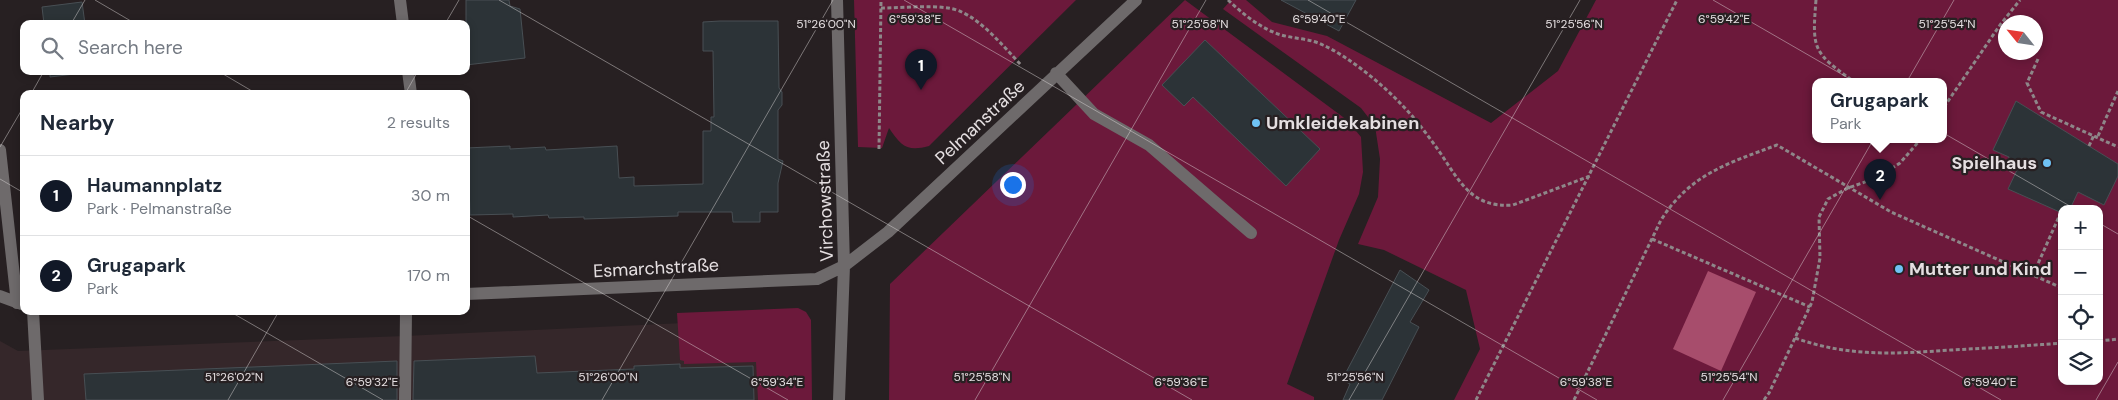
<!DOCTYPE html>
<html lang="en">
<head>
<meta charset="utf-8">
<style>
	body { margin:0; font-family:"DM Sans",sans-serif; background:#f6f6f7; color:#1f2937 }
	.controls { position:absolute; right:15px; bottom:15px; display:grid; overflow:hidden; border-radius:10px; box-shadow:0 2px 8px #0003 }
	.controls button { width:45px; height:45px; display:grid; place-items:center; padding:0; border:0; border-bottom:1px solid #e0e1e3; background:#fff; color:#1f2937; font:25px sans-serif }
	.compass { position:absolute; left:1998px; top:15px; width:45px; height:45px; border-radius:50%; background:#fff; box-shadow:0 2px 8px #0003; rotate:300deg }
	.you { position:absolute; left:1012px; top:184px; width:18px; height:18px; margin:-12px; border:4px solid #fff; border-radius:50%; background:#1a73e8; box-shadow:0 0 0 8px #1a73e833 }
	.badge { display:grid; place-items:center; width:32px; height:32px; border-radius:50%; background:#111827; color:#fff; font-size:16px; font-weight:700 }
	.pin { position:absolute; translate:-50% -41px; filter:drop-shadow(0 1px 2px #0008) }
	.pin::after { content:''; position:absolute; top:26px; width:18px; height:15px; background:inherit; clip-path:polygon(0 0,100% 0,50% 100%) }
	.popup { position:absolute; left:1812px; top:78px; width:135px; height:65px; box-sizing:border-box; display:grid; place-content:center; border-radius:10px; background:#fff; filter:drop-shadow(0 1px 4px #0005); font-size:16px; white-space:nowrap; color:#747a83 }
	.popup b { font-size:19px; color:#1f2937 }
	.popup::after { content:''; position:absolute; left:50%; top:100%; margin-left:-10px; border:10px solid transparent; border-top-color:#fff }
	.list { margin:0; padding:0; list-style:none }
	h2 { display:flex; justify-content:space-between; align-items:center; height:65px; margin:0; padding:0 20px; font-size:21px }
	h2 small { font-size:16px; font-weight:400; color:#747a83 }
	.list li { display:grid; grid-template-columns:32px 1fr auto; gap:15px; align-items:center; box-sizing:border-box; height:80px; padding:0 20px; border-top:1px solid #e0e1e3 }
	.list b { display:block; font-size:19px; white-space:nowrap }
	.list p { margin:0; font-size:16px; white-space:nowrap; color:#747a83 }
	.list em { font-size:16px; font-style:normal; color:#747a83 }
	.icon { flex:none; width:28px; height:28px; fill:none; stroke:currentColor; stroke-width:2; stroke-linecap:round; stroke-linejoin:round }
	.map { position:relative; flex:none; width:2118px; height:400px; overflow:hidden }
	.search { position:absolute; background:#fff; box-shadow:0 2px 8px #0003; left:20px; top:20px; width:450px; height:55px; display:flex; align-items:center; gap:12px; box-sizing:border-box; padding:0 18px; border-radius:10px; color:#747a83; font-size:19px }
	.panel { position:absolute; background:#fff; box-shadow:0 2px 8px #0003; left:20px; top:90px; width:450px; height:225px; border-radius:10px }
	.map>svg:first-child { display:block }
	.built { fill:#35272a }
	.green { fill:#6c193b; fill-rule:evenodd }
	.water { fill:#a74d6c }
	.building { fill:#2c3337; stroke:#484f54 }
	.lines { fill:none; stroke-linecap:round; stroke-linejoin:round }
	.path { stroke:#8e8789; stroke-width:3; stroke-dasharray:4 2.5; stroke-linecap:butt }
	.minor { stroke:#6e6a6b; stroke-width:12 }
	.ticks { fill:none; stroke:#e5dfe1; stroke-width:1; stroke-opacity:0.45 }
	.poi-dot { fill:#6fc2f4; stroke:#272022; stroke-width:2 }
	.labels { text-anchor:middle; stroke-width:4.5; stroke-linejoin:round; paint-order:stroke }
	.street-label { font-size:18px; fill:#e5dfe1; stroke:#272022 }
	.poi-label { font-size:18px; font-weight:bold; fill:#e5dfe1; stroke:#272022; text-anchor:start }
	.ticks-label { font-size:12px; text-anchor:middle; fill:#e5dfe1; stroke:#272022; stroke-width:4.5; stroke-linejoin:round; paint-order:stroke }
</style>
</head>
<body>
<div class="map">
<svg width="2118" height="400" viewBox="0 0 2118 400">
	<rect width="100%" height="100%" fill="#272022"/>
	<path class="built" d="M791 318 803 400H0V341L18 351 404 336Z"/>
	<path class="green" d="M854 0H1076L929 146C907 152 901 146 889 128L882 148 858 147Z
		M1185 0 1347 120 1361 137 1363 172 1359 194 1339 240 1287 384 1314 397V400H889L890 284Z
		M1231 0H1246L1272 22 1327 36 1491 123 1558 71 1596 0H2118V400H1454L1480 349 1466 290 1384 250 1358 244 1378 197 1380 159 1375 126 1361 108 1223 9ZM2006 22H2036V52H2006ZM1816 81H1944V139H1816ZM2062 209H2099V381H2062Z
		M798 308 806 312 811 320 812 400H758L756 362 684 364V361L680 360 677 313Z"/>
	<path class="water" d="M1708 271 1756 292 1721 371 1673 349Z"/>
	<path class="building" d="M466 0H509L510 6 520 9 525 58 466 65Z
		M1281 0H1356L1339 31Z
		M82 2 85 24H44L42 7Z
		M720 21H778L779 88 782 92V105L778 110V159L783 161 778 183V212H760V222H733L732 212H678V216L584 219V217L549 218 548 215 513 217V214L470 215 469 182 466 181V148L510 146V149L545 147 546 150 617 146 619 178 634 177V186L703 184V131H711V117H714L713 51H703V22Z
		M1205 40 1320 149 1286 186 1193 97 1184 106 1162 85Z
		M50 71H91V72L50 77Z
		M2016 101 2118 164V176L2104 205 2078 192 2070 209H2062V213L2008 189 2017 170 2006 166 2009 157 1993 150Z
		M1400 270 1429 290 1410 322 1419 327 1382 400H1343L1350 384 1342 380Z
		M535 356 537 373 634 369V366L680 364V368L753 366 754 400H413L414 361Z
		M397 361V400H86L84 374Z"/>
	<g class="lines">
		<path class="path" d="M1228 0C1243 14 1259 27 1278 34 1293 39 1309 38 1323 45 1349 57 1381 83 1401 104 1416 119 1429 137 1441 154 1461 184 1473 208 1513 205L1590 176
			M1816 0C1812 50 1813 52 1853 81
			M881 8C903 8 927 5 948 8 975 11 1003 46 1021 65
			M2038 59 2027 83 2041 112 2118 147
			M1944 107 2000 25 2020 0
			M2098 136 2118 91
			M2089 146 2094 135
			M879 149 881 0
			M1652 239 1810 307
			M2033 275 2061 212
			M1795 338C1849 357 1894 354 1951 350 1988 348 2025 346 2062 343
			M2099 341 2118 339
			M1476 400 1677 0
			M1574 400 1661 220C1690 174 1729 163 1777 145L1891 212 2062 288
			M1764 400 1769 393 1812 302 1820 258 1819 217 1828 199 1848 188 1879 177 1900 163 1921 139"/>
		<path class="minor" d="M400 0 403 24
			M837 0 844 266 839 400
			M408 71 411 94
			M1056 73 1094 114 1149 145 1251 233
			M0 150 17 303
			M466 294 817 279 844 266 888 232 1136 0
			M0 296 24 305
			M33 311 38 400
			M405 400 406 311"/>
	</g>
	<path class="ticks" d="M95 0 136 24M499 0 1192 400M904 0 1597 400M1308 0 2001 400M1713 0 2075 209M71 24 85 0M445 24 459 0M218 71 257 94M31 94 44 71M405 94 418 71M0 147 24 106M0 179 24 193M466 215 788 400M2099 223 2118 234M229 311 383 400M228 400 279 311M602 400 833 0M975 400 1206 0M1349 400 1580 0M1723 400 1954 0M2096 400 2118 362"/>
	<g class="poi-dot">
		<circle cx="1256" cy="123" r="5"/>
		<circle cx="2047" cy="163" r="5"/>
		<circle cx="1899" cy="269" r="5"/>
	</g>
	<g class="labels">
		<g class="street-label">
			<text transform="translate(980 122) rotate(-43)" y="6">Pelmanstraße</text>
			<text transform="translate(825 201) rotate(-92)" y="6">Virchowstraße</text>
			<text transform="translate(656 268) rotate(-3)" y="6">Esmarchstraße</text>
		</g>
		<g class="poi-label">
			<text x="1266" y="129">Umkleidekabinen</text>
			<text x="2037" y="169" text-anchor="end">Spielhaus</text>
			<text x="1909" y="275">Mutter und Kind</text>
		</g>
	</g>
	<g class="ticks-label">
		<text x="915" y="23">6°59'38"E</text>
		<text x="1319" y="23">6°59'40"E</text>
		<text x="1724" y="23">6°59'42"E</text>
		<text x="826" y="28">51°26'00"N</text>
		<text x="1200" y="28">51°25'58"N</text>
		<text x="1574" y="28">51°25'56"N</text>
		<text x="1947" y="28">51°25'54"N</text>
		<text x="234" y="381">51°26'02"N</text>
		<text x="608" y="381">51°26'00"N</text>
		<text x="982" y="381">51°25'58"N</text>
		<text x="1355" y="381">51°25'56"N</text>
		<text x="1729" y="381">51°25'54"N</text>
		<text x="372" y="386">6°59'32"E</text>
		<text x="777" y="386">6°59'34"E</text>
		<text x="1181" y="386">6°59'36"E</text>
		<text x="1586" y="386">6°59'38"E</text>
		<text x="1990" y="386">6°59'40"E</text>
	</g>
</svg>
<div class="controls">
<button>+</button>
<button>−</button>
<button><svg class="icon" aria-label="locate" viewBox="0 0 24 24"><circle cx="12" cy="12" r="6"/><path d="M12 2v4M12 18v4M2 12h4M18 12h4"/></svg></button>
<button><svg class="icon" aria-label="layers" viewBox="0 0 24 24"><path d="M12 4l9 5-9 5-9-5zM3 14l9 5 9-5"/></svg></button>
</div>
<svg class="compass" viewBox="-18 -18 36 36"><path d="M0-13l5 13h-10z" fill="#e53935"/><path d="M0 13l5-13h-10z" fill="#747a83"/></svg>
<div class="you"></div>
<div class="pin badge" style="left:921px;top:90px">1</div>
<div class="pin badge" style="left:1880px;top:200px">2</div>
<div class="popup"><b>Grugapark</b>Park</div>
<div class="search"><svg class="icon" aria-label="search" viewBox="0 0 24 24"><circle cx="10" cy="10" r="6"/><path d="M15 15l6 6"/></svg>Search here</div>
<section class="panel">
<h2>Nearby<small>2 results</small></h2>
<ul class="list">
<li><span class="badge">1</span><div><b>Haumannplatz</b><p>Park · Pelmanstraße</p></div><em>30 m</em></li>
<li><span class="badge">2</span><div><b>Grugapark</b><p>Park</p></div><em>170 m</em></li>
</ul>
</section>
</div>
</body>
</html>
